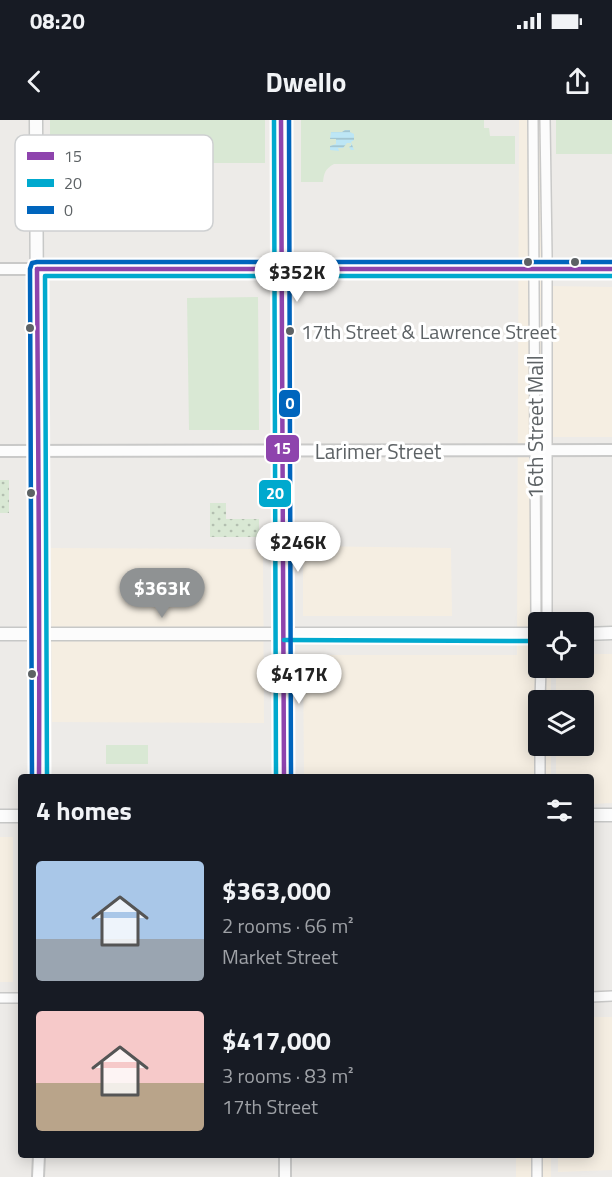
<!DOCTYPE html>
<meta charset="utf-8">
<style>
:root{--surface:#171b24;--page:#20242c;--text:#f1f3f6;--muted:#9ea1a6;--accent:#8f9293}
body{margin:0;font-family:"Titillium Web",sans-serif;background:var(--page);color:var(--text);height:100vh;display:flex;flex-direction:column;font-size:22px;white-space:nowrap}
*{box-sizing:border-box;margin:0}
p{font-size:20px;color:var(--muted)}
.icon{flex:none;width:33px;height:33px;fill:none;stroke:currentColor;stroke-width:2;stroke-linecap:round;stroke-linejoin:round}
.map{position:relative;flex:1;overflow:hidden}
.sheet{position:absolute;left:18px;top:654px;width:576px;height:384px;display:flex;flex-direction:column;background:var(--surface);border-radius:6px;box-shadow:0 3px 15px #0003}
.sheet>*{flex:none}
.controls{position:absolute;left:528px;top:492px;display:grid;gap:12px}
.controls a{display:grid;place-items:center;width:66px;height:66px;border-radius:6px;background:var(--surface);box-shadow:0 3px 15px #0003;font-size:30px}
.price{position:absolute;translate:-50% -51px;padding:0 14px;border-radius:21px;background:#fff;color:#222;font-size:20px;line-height:39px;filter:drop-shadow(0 2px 3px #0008)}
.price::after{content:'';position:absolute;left:50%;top:36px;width:18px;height:14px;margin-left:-9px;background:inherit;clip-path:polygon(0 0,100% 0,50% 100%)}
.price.on{background:var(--accent);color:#fff}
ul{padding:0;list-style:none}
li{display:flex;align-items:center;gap:18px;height:150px;padding:0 18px}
li span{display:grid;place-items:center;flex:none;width:168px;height:120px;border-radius:6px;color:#555}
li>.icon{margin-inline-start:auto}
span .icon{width:72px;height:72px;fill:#fffc;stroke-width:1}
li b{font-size:26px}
h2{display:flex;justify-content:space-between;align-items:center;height:72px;padding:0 18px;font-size:26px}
.status{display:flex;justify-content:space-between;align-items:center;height:42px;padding:0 30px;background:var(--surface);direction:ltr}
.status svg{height:16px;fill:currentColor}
header{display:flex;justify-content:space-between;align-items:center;height:78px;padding:0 18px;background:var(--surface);font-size:27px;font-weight:700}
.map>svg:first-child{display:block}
.commercial{fill:#f5eee2}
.grass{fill:url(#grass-dots)}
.park{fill:#d9e8d4}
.water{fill:url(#water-rules)}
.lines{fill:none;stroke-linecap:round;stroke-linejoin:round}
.tertiary-tunnel{stroke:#c9c9c7;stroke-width:10;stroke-dasharray:10 5;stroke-linecap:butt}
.minor-casing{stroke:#c9c9c8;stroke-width:12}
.tertiary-casing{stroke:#c9c9c8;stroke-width:14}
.secondary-casing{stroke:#c7c8c7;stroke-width:15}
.minor{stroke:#fcfcfc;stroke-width:9}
.tertiary{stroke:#fcfcfc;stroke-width:10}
.secondary{stroke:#fcfcfc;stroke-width:12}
.bus-1-casing{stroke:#fff;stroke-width:9}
.bus-2-casing{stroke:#fff;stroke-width:9}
.bus-3-casing{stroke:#fff;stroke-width:9}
.bus-1{stroke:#8e44ad;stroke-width:4.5}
.bus-2{stroke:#00a9ce;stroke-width:4.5}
.bus-3{stroke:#0065bd;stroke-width:4.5}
.bus-dot{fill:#5d6265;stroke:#fff;stroke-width:2}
.labels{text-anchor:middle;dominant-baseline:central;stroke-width:6;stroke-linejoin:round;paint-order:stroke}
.bus-label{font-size:20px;fill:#5d6265;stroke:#fff;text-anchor:start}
.street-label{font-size:21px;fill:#5d6265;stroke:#fff}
.key{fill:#fff;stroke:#ced0d1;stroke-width:1.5}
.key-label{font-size:16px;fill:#5d6265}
.line-badge{stroke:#fff;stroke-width:2}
.badge-label{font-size:16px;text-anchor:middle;font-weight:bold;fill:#fff}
</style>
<div class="status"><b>08:20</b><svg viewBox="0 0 49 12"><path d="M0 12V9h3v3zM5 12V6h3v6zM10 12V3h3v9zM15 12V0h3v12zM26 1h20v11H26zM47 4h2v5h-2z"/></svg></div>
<header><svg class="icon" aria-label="back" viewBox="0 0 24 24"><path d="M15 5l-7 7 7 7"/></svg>Dwello<svg class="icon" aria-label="share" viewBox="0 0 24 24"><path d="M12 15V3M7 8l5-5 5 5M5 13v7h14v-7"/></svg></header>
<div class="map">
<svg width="612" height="1057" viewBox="0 0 612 1057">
<defs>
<pattern id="grass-dots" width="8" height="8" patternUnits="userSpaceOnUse" patternTransform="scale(1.5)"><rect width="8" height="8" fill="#d9e8d4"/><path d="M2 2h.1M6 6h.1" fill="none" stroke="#b3bfb0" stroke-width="1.8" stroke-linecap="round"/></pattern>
<pattern id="water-rules" width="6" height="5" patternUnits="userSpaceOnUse" patternTransform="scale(1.5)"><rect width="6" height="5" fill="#bde6f5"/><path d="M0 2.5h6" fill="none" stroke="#9dbeca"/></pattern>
</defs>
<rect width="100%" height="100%" fill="#edebe8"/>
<g class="commercial">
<polygon points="519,0 550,0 550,211 551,166 612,167 612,317 550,317 551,502 538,502 538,548 551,548 551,580 538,580 538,626 551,626 551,657 304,657 303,535 517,535"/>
<polygon points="303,426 451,428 452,496 303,496"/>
<polygon points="51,428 263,429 264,603 52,602"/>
<polygon points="584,534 612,534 612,683 591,684 591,657 556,657 556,626 584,626 584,580 556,580 556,548 584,548"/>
<rect x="0" y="717" width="13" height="145"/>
<polygon points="591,897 612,897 612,1050 558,1052 558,1035 591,1035"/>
<rect x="516" y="1035" width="35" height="22"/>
</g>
<g class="grass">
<rect x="0" y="360" width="9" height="33"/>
<polygon points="210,383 226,383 226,399 259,399 259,417 210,417"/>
</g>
<g class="park">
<rect x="50" y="0" width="215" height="43"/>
<path d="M301,0H484V8H489L490,16H515V44H334C325,49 324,53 323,62H301Z"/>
<rect x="556" y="0" width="56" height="34"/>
<polygon points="258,177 259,310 189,310 187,178"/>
<rect x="106" y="625" width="42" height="19"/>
</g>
<polygon class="water" points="345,10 350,10 350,12 354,14 354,20 351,22 354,30 351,30 349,27 351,26 351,23 347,23 343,28 338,28 339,31 330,30 330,26 336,24 336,19 330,19 331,12 342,12"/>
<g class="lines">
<polyline class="tertiary-tunnel" points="478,149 507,149"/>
<defs>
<g id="minor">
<polyline points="533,0 536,498 538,506"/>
<polyline points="545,0 547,134 547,498 545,502"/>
<polyline points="540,580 541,548"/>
<polyline points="540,657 540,626"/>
<polyline points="591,877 612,876"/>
<polyline points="0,878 21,878"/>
<polyline points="537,1057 537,1035"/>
</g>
<g id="tertiary">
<polyline points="0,149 81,149"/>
<polyline points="88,149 389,149"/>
<polyline points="397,149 478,149"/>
<polyline points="507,149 612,149"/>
<polyline points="0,331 612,330"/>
<polyline points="285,1035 285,1057"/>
<polyline points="38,1057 39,1035"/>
</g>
<g id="secondary">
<polyline points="36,0 38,424 40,474 39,657"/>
<polyline points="281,0 284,657"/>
<polyline points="0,514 538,514"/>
<polyline points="584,514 612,513"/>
<polyline points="591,695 612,695"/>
<polyline points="0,696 21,696"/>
</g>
</defs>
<use href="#minor" class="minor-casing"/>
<use href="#tertiary" class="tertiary-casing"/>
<use href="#secondary" class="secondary-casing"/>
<use href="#minor" class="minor"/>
<use href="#tertiary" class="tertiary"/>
<use href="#secondary" class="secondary"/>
<defs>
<g id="bus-1">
<polyline points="281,0 284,657"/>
<polyline points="37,149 612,149"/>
<path d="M37,149C38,318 40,488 39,657"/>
</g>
<g id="bus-2">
<polyline points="274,0 276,657"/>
<polyline points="284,520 538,521"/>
<path d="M47,657C47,490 45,323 45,156H612"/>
</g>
<g id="bus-3">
<polyline points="289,0 291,657"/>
<path d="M32,657C32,488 30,318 30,149L32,143L37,142H612"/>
</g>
</defs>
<use href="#bus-1" class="bus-1-casing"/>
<use href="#bus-2" class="bus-2-casing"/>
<use href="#bus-3" class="bus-3-casing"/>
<use href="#bus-1" class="bus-1"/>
<use href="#bus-2" class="bus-2"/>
<use href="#bus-3" class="bus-3"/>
</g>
<g class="bus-dot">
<circle cx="528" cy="142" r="5"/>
<circle cx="575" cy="142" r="5"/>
<circle cx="30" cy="208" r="5"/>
<circle cx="290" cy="211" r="5"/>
<circle cx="31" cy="373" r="5"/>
<circle cx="32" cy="554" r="5"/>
</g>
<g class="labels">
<g class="bus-label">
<text x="301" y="211">17th Street &amp; Lawrence Street</text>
</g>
<g class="street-label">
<text transform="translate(535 307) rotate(-90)">16th Street Mall</text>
<text x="378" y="331">Larimer Street</text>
</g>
</g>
<rect x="15" y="15" width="198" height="96" rx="9" class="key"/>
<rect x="27" y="32" width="27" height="8" fill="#8e44ad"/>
<rect x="27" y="59" width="27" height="8" fill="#00a9ce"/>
<rect x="27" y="86" width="27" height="8" fill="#0065bd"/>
<g class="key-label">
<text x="64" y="42">15</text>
<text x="64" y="69">20</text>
<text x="64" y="96">0</text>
</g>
<g class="line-badge">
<rect x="278" y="269" width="23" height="29" rx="6" fill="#0065bd"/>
<rect x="265" y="314" width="35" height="29" rx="6" fill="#8e44ad"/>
<rect x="258" y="359" width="34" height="29" rx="6" fill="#00a9ce"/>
</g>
<g class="badge-label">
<text x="290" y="289">0</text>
<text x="282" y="334">15</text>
<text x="275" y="379">20</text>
</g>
</svg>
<div class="controls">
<a><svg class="icon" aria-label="locate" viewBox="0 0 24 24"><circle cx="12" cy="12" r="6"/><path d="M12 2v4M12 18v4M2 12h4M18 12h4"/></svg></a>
<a><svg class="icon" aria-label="layers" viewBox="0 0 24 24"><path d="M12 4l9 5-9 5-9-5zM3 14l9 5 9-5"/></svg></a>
</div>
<b class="price" style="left:297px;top:183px">$352K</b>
<b class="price" style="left:298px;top:453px">$246K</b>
<b class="price on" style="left:162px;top:499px">$363K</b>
<b class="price" style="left:299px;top:585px">$417K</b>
<section class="sheet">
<h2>4 homes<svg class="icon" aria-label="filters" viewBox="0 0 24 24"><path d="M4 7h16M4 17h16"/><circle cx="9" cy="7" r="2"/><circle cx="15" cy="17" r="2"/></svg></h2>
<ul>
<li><span style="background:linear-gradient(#a9c7e8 65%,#9aa5b1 0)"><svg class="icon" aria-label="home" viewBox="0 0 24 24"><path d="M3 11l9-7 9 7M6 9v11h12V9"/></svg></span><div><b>$363,000</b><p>2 rooms · 66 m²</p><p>Market Street</p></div></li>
<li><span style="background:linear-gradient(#f6c9c9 60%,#b9a48a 0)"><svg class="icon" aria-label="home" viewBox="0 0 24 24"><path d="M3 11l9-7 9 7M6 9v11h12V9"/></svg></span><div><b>$417,000</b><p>3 rooms · 83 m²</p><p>17th Street</p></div></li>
</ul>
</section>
</div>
